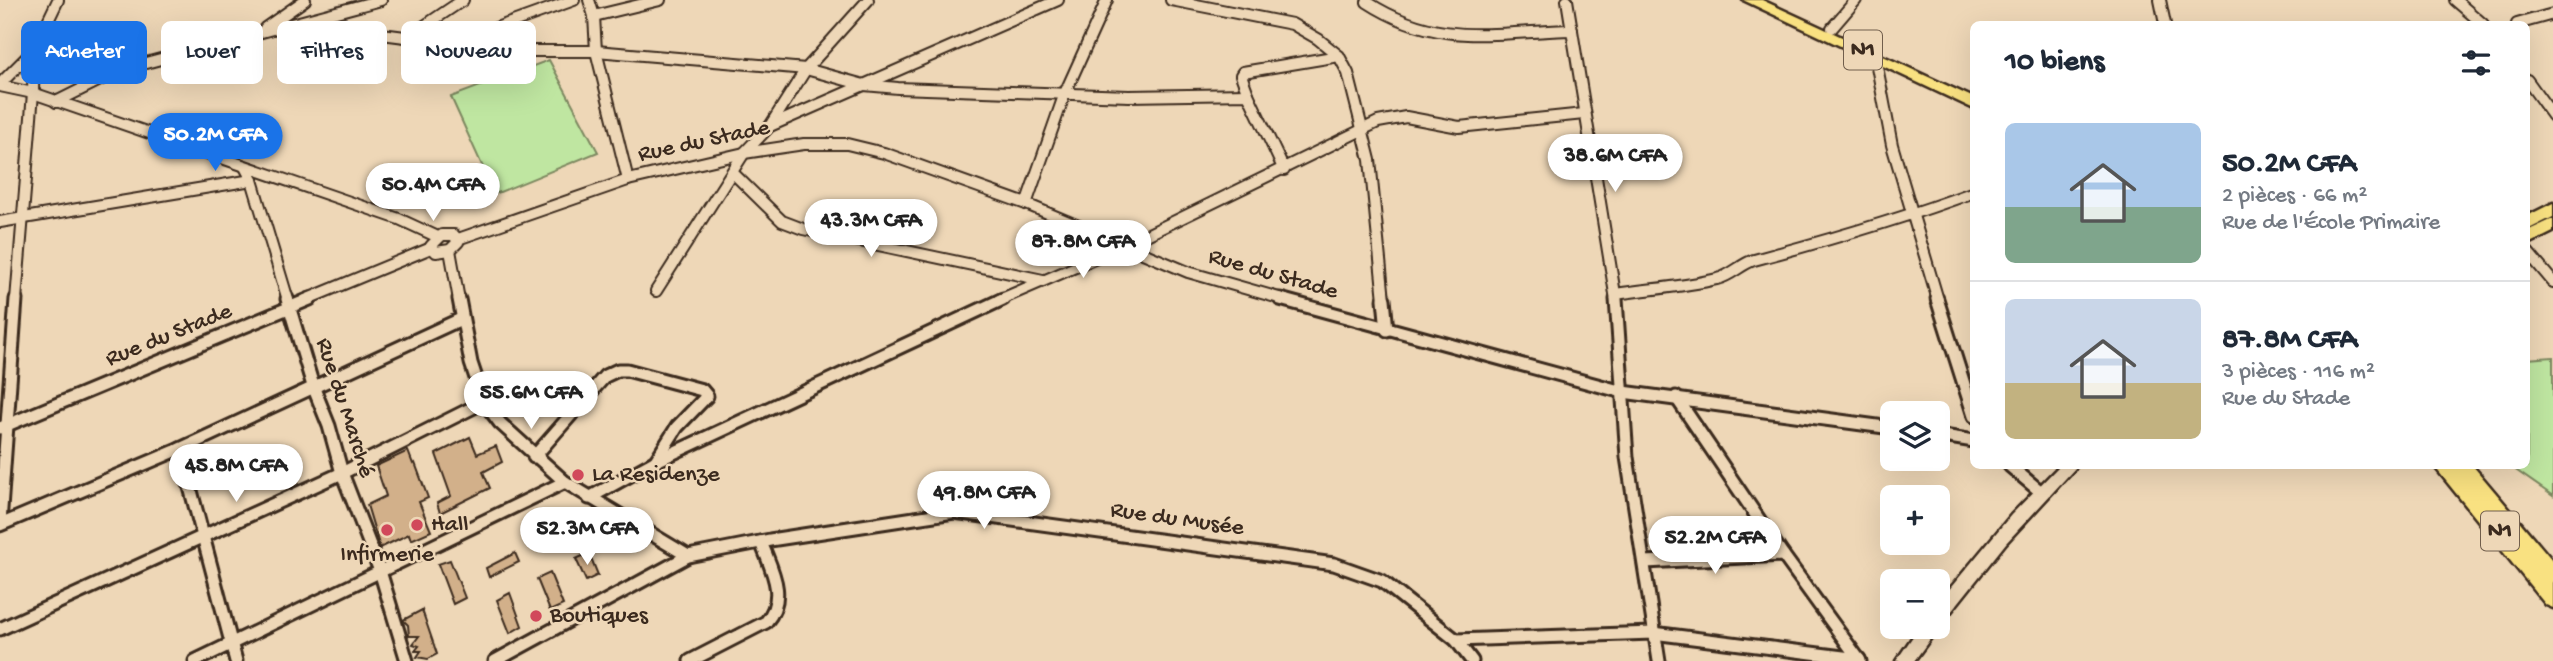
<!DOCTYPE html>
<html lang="fr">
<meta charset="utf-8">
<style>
:root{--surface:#fff;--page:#f6f6f7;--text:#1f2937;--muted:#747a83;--line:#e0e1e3;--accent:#1a73e8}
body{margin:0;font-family:"Gochi Hand",sans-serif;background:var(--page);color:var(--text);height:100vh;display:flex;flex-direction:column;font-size:26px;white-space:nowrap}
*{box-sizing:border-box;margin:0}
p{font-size:23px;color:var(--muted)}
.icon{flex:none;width:38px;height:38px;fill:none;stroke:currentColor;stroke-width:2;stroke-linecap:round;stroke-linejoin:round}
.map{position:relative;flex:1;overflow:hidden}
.sheet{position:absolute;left:1970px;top:21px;width:560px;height:448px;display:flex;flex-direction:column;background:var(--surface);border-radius:10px;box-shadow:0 7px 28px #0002}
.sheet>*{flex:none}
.top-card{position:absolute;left:21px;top:21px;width:665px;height:63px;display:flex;gap:14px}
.buttons{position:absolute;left:1880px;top:401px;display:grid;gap:14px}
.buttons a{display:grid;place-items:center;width:70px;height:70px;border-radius:10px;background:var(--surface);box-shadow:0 7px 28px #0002;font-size:35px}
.price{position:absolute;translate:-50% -60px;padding:0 16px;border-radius:24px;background:#fff;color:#222;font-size:23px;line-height:46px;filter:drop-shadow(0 2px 4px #0008)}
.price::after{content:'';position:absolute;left:50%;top:42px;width:21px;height:16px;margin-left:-10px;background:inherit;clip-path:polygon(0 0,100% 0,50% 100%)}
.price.selected{background:var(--accent);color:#fff}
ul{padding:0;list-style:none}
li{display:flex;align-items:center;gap:21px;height:175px;padding:0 35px}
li+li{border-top:2px solid var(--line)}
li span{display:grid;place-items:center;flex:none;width:196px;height:140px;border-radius:10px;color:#555}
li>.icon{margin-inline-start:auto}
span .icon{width:84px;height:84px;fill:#fffc;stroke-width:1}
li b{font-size:30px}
h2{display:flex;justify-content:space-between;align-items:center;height:84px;padding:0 35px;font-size:30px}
.tag{padding:0 24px;border-radius:10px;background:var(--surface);box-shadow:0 7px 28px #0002;font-size:24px;line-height:63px}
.tag.selected{background:var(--accent);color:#fff}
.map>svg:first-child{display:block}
.green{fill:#bfe6a1;stroke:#7d8860;stroke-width:2}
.building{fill:#d2b08a;stroke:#3b2a1e;stroke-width:2}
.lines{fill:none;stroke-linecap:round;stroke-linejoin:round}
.minor-far1-casing{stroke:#3b2a1e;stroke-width:14}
.minor-casing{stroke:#3b2a1e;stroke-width:17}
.tertiary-casing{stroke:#3b2a1e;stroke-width:5}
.primary-casing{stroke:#3b2a1e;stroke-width:5}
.trunk-casing{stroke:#3b2a1e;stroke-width:5}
.minor-far1{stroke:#eed7b7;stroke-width:10}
.minor{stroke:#eed7b7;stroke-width:11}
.tertiary{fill:#eed7b7;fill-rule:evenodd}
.primary{fill:#f9e181;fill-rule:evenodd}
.trunk{fill:#f9e181;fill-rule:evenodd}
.poi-dot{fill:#d1495b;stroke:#eed7b7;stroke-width:2.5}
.labels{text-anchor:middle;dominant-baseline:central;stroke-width:5;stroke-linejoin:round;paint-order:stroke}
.shield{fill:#eed7b7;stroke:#715e4c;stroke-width:2}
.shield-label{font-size:23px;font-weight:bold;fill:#3b2a1e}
.street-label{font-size:24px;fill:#3b2a1e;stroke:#eed7b7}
.poi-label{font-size:24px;fill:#3b2a1e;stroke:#eed7b7;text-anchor:start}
</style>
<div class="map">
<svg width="2553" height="661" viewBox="0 0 2553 661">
<rect width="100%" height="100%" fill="#eed7b7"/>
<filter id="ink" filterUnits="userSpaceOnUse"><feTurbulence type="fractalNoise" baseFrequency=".0143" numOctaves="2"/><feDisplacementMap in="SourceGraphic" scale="14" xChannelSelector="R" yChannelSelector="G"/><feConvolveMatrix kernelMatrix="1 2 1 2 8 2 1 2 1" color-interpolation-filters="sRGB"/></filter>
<g filter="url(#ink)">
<g class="green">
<polygon points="549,60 598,152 495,194 451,97"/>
<polygon points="2553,357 2553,496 2510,466 2527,466 2527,359"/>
</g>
<g class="building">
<polygon points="470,437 477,454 496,446 502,462 483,472 490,488 440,513 437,503 451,496 436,454"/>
<polygon points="408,451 413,464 415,463 428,498 419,502 431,531 411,540 409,534 380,548 367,505 386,496 376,466"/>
<polygon points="594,516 602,535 590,541 582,522"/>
<polygon points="515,553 519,562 489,577 486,568"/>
<polygon points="589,553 598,575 586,581 576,559"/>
<polygon points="450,560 465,598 453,604 438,564"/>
<polygon points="550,573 563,605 550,611 537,579"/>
<polygon points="510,593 522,626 510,633 497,600"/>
<polygon points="422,610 437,654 428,659 417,657 421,651 415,651 419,646 413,644 419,636 409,636 408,625 403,620"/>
</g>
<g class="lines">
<defs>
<g id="minor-far1">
<polyline points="589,0 594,16 596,51 628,180"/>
<polyline points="1171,0 1292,24 1318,39 1339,56 1348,73 1370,160 1384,300"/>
<polyline points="1567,0 1616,300"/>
<polyline points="2160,0 2165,24"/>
<polyline points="2455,0 2483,24"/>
<path d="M1367,2C1438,48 1493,32 1572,30"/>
<polyline points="594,16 660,0"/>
<polyline points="297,23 513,51 596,51 806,69 864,85 898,88 1129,96 1248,94 1284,170"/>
<polyline points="2517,24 2553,14"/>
<polyline points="265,28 305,0"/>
<polyline points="1832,28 1856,0"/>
<polyline points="408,37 463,0"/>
<polyline points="457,42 574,0"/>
<polyline points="1875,56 1892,145 1938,300"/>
<polyline points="2527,80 2553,116"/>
<polyline points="0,84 34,50 58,0"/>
<polyline points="0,86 33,93 399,219 438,237"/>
<polyline points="1248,94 1241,75 1243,72 1339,56"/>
<polyline points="56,102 104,78 142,64 381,0"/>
<polyline points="770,126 806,69 868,0"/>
<polyline points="245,167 252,180 288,300"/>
<polyline points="733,173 782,221 803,229 1043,280"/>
<polyline points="1026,204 1065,93 1107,0"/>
<polyline points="0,222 252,180"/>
<polygon points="442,235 454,235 458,242 450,250 436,252 431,246"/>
<polyline points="458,239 628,180 744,153 804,144 847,144 884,153 1026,204 1188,272 1286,300"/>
<polyline points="450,250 459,300"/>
<polyline points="2527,251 2553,282"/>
<polyline points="656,291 744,153 770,126 1058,0"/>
<path d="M1616,294C1649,289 1684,287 1717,279C1731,276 1741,264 1754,260C1829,240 1902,219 1974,192"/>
<polyline points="16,300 33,93 34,50"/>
<polyline points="305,300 431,248"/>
<polyline points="999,300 1124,246 1378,122 1406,117 1459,127 1584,114"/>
</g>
<g id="minor">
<polyline points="287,299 313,386 329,426 342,473 380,571 407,661"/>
<polyline points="459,299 471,363 484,402 500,423 565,482 688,556"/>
<polyline points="1280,299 1623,392 1892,428"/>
<polyline points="1384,299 1387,330"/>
<polyline points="1616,299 1627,457 1659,661"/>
<polyline points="1937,299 1974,416"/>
<polyline points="1676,397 1783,555 1860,661"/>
<polyline points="0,428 310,299"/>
<polyline points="1937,435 1974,441"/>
<polyline points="180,449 236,661"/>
<polyline points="534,457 605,376 618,370 627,370 702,390 707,396 677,427 655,462"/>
<polyline points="2010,466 2041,492"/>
<polyline points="589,498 654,462 1003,299"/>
<polyline points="0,523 16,299"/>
<polyline points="0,525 180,449 461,319"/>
<polyline points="1645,562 1783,555"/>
<polyline points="0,629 342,473 484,402"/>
<polyline points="1456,640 1653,633 1859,659"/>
<polyline points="195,661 565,482"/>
<polyline points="495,661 688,556 770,540 954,512 1334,564 1382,581 1456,640 1472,661"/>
<path d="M690,661L766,622C788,596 771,569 761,542"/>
</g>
<polygon id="tertiary" points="2059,466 2077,466 2006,543 1943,622 1937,624 1938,626 1936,631 1914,661 1896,661 1920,626 1937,626 1937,604 2011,515"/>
<g id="primary">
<polygon points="2553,203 2553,217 2527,230 2527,216"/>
<polygon points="2553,219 2553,232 2527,245 2527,231"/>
</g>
<g id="trunk">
<polygon points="1743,0 1762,0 1974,98 1974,109"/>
<polygon points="2434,466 2473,466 2553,561 2553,608 2546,605"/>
</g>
</defs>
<use href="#minor-far1" class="minor-far1-casing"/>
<use href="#minor" class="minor-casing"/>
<use href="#tertiary" class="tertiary-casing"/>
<use href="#primary" class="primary-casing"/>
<use href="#trunk" class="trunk-casing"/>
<use href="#minor-far1" class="minor-far1"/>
<use href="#minor" class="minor"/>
<use href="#tertiary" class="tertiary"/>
<use href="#primary" class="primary"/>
<use href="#trunk" class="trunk"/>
</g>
</g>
<g class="poi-dot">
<circle cx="578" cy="475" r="7"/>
<circle cx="417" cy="525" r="7"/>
<circle cx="387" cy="530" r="7"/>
<circle cx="536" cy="616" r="7"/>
</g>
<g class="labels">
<g class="shield">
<rect x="1844" y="30.5" width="38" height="39" rx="5"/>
<rect x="2481" y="511.5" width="38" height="39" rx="5"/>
</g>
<g class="shield-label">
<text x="1863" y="50">N1</text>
<text x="2500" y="531">N1</text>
</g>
<g class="street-label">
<text transform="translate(704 142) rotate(-12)">Rue du Stade</text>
<text transform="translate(1273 275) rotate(16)">Rue du Stade</text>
<text transform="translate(169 336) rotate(-22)">Rue du Stade</text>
<text transform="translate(344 408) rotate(72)">Rue du Marché</text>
<text transform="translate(1177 520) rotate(8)">Rue du Musée</text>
</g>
<g class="poi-label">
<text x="592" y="475">La Residenze</text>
<text x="431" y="525">Hall</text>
<text x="387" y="555" text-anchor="middle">Infirmerie</text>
<text x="550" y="616">Boutiques</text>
</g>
</g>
</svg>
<div class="buttons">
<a><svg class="icon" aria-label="layers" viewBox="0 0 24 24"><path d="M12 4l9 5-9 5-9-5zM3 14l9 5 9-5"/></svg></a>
<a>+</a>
<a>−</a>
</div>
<b class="price selected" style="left:215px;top:173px">50.2M CFA</b>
<b class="price" style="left:1615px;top:194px">38.6M CFA</b>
<b class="price" style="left:433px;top:223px">50.4M CFA</b>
<b class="price" style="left:871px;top:259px">43.3M CFA</b>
<b class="price" style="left:1083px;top:280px">87.8M CFA</b>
<b class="price" style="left:531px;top:431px">55.6M CFA</b>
<b class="price" style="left:236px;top:504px">45.8M CFA</b>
<b class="price" style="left:984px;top:531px">49.8M CFA</b>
<b class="price" style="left:587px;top:567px">52.3M CFA</b>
<b class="price" style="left:1715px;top:576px">52.2M CFA</b>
<div class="top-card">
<a class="tag selected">Acheter</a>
<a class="tag">Louer</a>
<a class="tag">Filtres</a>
<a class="tag">Nouveau</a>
</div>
<section class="sheet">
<h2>10 biens<svg class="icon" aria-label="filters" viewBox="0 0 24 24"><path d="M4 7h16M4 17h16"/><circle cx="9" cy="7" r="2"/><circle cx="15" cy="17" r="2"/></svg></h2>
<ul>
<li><span style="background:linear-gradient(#a9c7e8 60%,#7fa58c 0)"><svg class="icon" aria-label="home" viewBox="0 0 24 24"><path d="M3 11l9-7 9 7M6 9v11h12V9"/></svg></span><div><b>50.2M CFA</b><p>2 pièces · 66 m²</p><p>Rue de l'École Primaire</p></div></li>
<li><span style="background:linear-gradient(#c9d6e8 60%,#c2b280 0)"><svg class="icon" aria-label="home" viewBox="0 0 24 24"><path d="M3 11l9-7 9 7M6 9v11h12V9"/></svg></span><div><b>87.8M CFA</b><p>3 pièces · 116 m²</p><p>Rue du Stade</p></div></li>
</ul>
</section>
</div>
